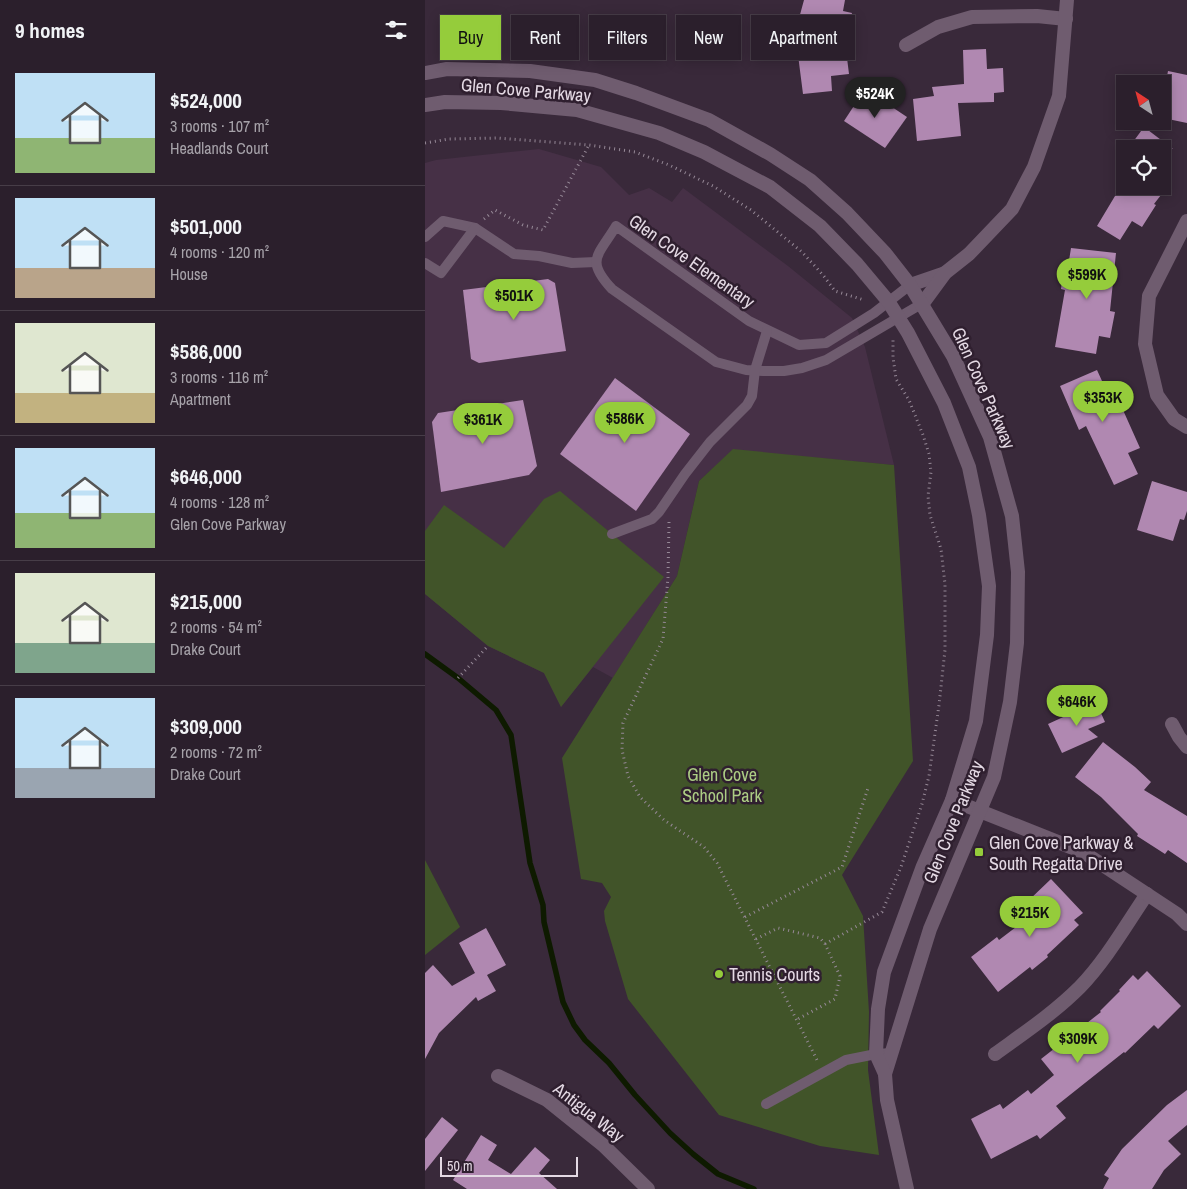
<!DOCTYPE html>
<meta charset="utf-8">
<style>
:root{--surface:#2b1f2c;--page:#332734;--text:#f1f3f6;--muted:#a6a2a9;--line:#473d48;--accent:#95cc3b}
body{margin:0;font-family:"Archivo Narrow",sans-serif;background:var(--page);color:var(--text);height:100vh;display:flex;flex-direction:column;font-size:19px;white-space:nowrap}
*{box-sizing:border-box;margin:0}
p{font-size:16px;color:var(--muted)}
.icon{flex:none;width:28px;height:28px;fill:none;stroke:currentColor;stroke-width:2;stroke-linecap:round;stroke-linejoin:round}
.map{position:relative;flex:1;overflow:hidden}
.sheet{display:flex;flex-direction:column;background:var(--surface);width:425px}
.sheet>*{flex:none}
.hud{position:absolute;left:15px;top:15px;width:475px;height:45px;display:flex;gap:10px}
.needle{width:32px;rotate:324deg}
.tools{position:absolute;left:691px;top:75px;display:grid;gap:10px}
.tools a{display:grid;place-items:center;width:55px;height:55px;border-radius:0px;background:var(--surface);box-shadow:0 2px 12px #0003,0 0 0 1px var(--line);font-size:25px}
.scale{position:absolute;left:15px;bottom:12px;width:138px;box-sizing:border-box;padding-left:5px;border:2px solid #e4d9e4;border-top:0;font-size:14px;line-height:18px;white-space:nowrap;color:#e4d9e4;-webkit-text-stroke:4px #2f1f2f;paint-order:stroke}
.price{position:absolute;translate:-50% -42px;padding:0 11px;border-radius:18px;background:var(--accent);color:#111;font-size:16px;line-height:32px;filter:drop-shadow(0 1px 2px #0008)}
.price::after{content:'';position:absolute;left:50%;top:30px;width:15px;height:11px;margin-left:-8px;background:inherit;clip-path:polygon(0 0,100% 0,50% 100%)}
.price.selected{background:#222;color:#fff}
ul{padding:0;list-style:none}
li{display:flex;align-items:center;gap:15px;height:125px;padding:0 15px}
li+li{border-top:1px solid var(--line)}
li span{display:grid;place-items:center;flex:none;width:140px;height:100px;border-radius:0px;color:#555}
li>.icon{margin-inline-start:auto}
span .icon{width:60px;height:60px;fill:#fffc;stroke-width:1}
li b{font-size:21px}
h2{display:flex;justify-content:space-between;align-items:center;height:60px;padding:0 15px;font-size:21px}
.tag{padding:0 18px;border-radius:0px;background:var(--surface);box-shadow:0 2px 12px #0003,0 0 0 1px var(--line);font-size:18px;line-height:45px}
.tag.selected{background:var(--accent);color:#111}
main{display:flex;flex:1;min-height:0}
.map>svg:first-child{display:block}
.built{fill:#463046}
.green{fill:#415429}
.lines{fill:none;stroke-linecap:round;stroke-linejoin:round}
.stream{stroke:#0e1a00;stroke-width:5.5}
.building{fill:#b088b1}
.path{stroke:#968997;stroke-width:3;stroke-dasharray:1 4;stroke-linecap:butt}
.service{stroke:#6f5c6f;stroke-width:10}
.minor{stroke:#6f5c6f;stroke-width:14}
.tertiary{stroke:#6f5c6f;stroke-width:14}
.secondary{stroke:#6f5c6f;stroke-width:14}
.poi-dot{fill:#95cc3b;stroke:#2f1f2f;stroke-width:2}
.labels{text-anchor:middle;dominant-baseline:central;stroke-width:5;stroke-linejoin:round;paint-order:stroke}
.street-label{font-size:18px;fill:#e4d9e4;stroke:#2f1f2f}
.park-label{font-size:18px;fill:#accd84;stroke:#2f1f2f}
.poi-label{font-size:18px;fill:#e4d9e4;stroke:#2f1f2f;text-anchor:start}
</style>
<main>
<section class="sheet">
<h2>9 homes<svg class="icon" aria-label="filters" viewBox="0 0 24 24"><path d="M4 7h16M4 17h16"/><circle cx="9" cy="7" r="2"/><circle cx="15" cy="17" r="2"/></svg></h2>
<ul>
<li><span style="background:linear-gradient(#bfe0f5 65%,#8fb573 0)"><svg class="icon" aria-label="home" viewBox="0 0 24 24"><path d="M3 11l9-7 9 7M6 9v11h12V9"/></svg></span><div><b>$524,000</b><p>3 rooms · 107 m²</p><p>Headlands Court</p></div></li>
<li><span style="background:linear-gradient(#bfe0f5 70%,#b9a48a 0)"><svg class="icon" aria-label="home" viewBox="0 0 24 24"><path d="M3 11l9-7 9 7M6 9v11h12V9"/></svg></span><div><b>$501,000</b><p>4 rooms · 120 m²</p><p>House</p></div></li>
<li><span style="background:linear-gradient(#dfe7d0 70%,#c2b280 0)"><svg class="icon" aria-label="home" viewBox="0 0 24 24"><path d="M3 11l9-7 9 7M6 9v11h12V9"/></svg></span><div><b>$586,000</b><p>3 rooms · 116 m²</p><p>Apartment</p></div></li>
<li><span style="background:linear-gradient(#bfe0f5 65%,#8fb573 0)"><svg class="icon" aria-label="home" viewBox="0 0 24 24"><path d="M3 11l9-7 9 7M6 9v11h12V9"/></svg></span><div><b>$646,000</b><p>4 rooms · 128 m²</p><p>Glen Cove Parkway</p></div></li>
<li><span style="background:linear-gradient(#dfe7d0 70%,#7fa58c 0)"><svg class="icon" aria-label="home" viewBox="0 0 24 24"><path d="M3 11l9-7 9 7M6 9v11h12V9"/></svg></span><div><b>$215,000</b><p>2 rooms · 54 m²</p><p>Drake Court</p></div></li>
<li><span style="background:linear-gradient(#bfe0f5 70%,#9aa5b1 0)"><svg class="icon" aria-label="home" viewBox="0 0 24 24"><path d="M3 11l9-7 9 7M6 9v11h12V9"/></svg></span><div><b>$309,000</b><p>2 rooms · 72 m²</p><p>Drake Court</p></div></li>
</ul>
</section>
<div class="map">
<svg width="762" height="1189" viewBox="0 0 762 1189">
<rect width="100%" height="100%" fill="#39293a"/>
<polygon class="built" points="114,149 176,167 204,195 224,188 247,202 258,188 363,266 427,318 440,347 469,465 308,450 274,481 252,576 191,673 188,678 168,667 136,707 119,673 63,646 0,594 0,163 11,160"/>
<g class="green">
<polygon points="308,449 469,465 488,761 417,875 438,916 444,1012 443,1070 454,1155 395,1146 294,1115 203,999 180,921 179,911 186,897 177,883 156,879 137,758 252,576 274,481"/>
<polygon points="135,491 239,577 136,707 119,673 63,646 0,594 0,531 19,505 79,548 119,499"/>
<polygon points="0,860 35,927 0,955"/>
</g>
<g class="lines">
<polyline class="stream" points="0,654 33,678 71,710 86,735 105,863 118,905 119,922 138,1002 149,1025 160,1040 184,1063 210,1095 245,1133 268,1154 293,1174 329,1189"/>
</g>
<g class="building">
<polygon points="379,0 420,0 418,11 427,13 422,35 373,22"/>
<polygon points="561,49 562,69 578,68 579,92 569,93 569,102 533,103 536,136 492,141 488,99 509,96 507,87 539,84 538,50"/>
<polygon points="421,50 424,74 406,76 407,91 378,94 373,55"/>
<polygon points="743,71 762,75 762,123 738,118 738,97"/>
<polygon points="440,89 482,117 460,148 419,121"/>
<polygon points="719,127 748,149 706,149 710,143 708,142"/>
<polygon points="696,186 743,186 729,204 731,205 717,227 707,221 695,240 672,226"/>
<polygon points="646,248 691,253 685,311 690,312 685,338 674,336 671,354 630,347 640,290 636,289 639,267 643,267"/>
<polygon points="123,279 130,283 141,351 54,363 46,359 38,290"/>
<polygon points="672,370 682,392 691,388 700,409 698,410 715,448 703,453 713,474 689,485 661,426 654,430 635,386"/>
<polygon points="190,378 265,434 211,511 135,454"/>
<polygon points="98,400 112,466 104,475 16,492 7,422 13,413"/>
<polygon points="727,481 762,492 762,511 759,520 755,519 748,541 712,530"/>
<polygon points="671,702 680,722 663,729 673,737 637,753 623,724"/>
<polygon points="678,742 710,767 726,782 719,790 762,816 762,863 743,850 740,854 712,836 713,834 676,797 650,777"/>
<polygon points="626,879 658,913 649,920 654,925 622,955 623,957 607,970 605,967 573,992 546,957 572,937 574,940 611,912 602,902"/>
<polygon points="61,928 81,965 62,975 71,991 53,1001 51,997 14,1033 0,1059 0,973 8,965 27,986 50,973 34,943"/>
<polygon points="722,971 756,1006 733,1029 729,1025 700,1053 699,1052 631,1106 641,1118 615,1139 612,1135 566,1159 546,1119 575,1104 578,1109 603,1090 606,1094 629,1075 616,1059 676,1012 675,1011 695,991 694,990 708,975 713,980"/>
<polygon points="762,1090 762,1125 743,1141 756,1154 739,1170 727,1189 678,1189 684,1178 679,1175 697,1149 742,1105"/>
<polygon points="17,1117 33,1130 0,1171 0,1139"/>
<polygon points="56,1135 72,1145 63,1160 86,1174 110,1147 125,1160 114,1173 132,1189 42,1189 28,1180"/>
</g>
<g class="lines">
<g class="path">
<polyline points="0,143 24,139 72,138 164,145 210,152 244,165 288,186 326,210 377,252 398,275 410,291 439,300"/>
<polyline points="59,219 70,210 98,225 118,230 164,145"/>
<polyline points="244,522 243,577 238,639 198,723 197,750 203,776 215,797 239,820 279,847 292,863 393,1062"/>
<polyline points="33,678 63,646"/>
<polyline points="320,917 417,867 443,788"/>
<polyline points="331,939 353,928 395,938 400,944 415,976 410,999 371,1020"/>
<polyline points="400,944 457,912 476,867 497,804 504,776 514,705 520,650 520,584 516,549 505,515 503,496 506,472 504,454 498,435 484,400 471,379 468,357 468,339"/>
</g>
<g class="service">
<polyline points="0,237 18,221 50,228 89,254 114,256 147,263 171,262"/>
<polyline points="0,263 16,273 50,228"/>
<path d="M485,285L449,313L401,343L374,345L324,321L191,226C173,256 160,260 187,289L291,362L321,370L338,371H359L377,368L401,360L498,303"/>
<polyline points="187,534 227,519 234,512 260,474 285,442 322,405 327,396 330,370 342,331"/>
<polyline points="341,1104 421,1060 451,1054 467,1053"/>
</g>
<g class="minor">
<polyline points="481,45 513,27 547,17 612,16 641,19"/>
<polyline points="762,221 724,296 720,344 732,395 749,419 762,427"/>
<polyline points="747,724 754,737 762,747"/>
<path d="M570,1054C599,1033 629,1013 655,987C681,960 701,925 722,894"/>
<polyline points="73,1076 122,1100 178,1145 223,1189"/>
</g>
<g class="tertiary">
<polyline points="485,285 520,273"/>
<polyline points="498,303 520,273 544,254 587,209 609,167 634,96 642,0"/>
<polyline points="527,800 658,852 752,914 762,924"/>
</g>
<g class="secondary">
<polyline points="0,73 22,69 105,71 170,80 211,93 284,120 345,154 385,180 422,213 460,253 485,285 528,356 565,437 587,516 593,572 592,643 585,702 569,777 505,929 460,1074"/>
<polyline points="0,105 20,102 76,103 152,110 234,133 279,152 345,187 395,226 432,264 463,301 483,333 519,403 544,467 554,515 564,586 562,635 551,721 527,800 498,866 459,972 453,1009 451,1054 460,1074 462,1100 482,1189"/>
</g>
</g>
<g class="poi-dot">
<rect x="549" y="847" width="10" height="10" rx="2.5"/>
<circle cx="294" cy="974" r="5"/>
</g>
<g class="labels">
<g class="street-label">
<text transform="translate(101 90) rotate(5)">Glen Cove Parkway</text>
<text transform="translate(267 261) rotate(35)">Glen Cove Elementary</text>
<text transform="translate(559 388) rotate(66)">Glen Cove Parkway</text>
<text transform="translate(528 822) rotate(-68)">Glen Cove Parkway</text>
<text transform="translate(164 1112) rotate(38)">Antigua Way</text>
</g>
<g class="park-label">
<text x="297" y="774">Glen Cove<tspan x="297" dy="21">School Park</tspan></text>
</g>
<g class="poi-label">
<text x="564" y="842">Glen Cove Parkway &amp;<tspan x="564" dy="21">South Regatta Drive</tspan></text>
<text x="304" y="974">Tennis Courts</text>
</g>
</g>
</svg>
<div class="tools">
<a><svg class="needle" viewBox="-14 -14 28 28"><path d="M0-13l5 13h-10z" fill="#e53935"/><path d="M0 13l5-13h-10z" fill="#a6a2a9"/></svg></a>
<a><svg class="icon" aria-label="locate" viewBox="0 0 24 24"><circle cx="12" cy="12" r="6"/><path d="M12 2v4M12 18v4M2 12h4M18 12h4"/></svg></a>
</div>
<div class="scale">50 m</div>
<b class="price selected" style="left:450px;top:119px">$524K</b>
<b class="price" style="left:662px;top:300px">$599K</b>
<b class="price" style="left:89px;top:321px">$501K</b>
<b class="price" style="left:678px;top:423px">$353K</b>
<b class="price" style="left:200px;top:444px">$586K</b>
<b class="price" style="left:58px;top:445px">$361K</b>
<b class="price" style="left:652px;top:727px">$646K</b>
<b class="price" style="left:605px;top:938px">$215K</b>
<b class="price" style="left:653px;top:1064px">$309K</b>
<div class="hud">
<a class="tag selected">Buy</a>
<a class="tag">Rent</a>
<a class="tag">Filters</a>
<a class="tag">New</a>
<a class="tag">Apartment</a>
</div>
</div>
</main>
